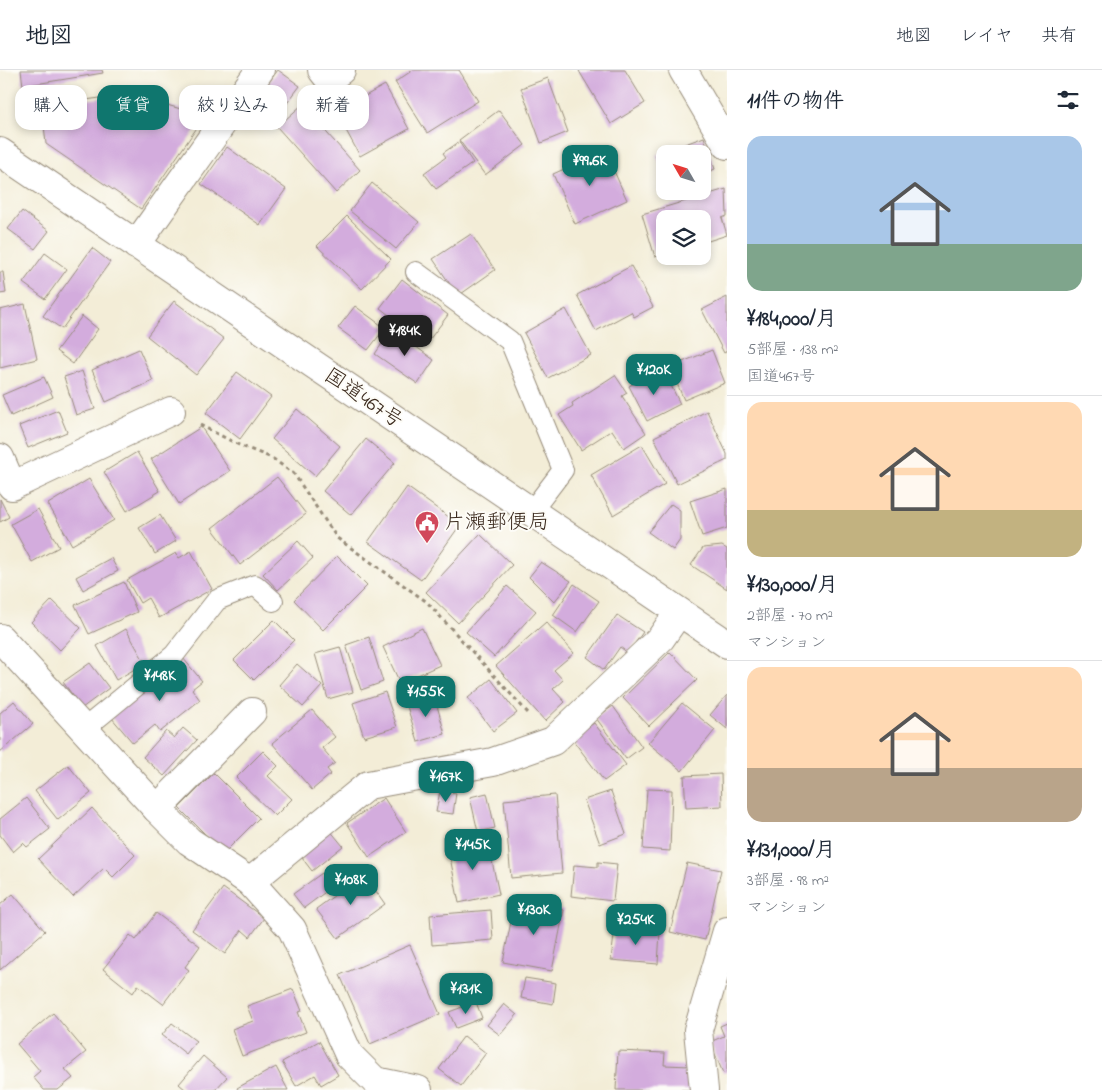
<!DOCTYPE html>
<html lang="ja">
<meta charset="utf-8">
<style>
:root{--surface:#fff;--page:#f6f6f7;--text:#1f2937;--muted:#747a83;--line:#e0e1e3;--accent:#0f766e}
body{margin:0;font-family:"Indie Flower","Klee One",sans-serif;background:var(--page);color:var(--text);height:100vh;display:flex;flex-direction:column;font-size:19px;white-space:nowrap}
*{box-sizing:border-box;margin:0}
p{font-size:16px;color:var(--muted)}
.icon{flex:none;width:28px;height:28px;fill:none;stroke:currentColor;stroke-width:2;stroke-linecap:round;stroke-linejoin:round}
.map{position:relative;flex:1;overflow:hidden}
.sheet{display:flex;flex-direction:column;background:var(--surface);width:375px}
.sheet>*{flex:none}
.top-card{position:absolute;left:15px;top:15px;width:475px;height:45px;display:flex;gap:10px}
.needle{width:32px;rotate:309deg}
.buttons{position:absolute;left:656px;top:75px;display:grid;gap:10px}
.buttons a{display:grid;place-items:center;width:55px;height:55px;border-radius:10px;background:var(--surface);box-shadow:0 2px 8px #0003;font-size:25px}
.price{position:absolute;translate:-50% -42px;padding:0 11px;border-radius:10px;background:var(--accent);color:#fff;font-size:16px;line-height:32px;filter:drop-shadow(0 1px 2px #0008)}
.price::after{content:'';position:absolute;left:50%;top:30px;width:15px;height:11px;margin-left:-8px;background:inherit;clip-path:polygon(0 0,100% 0,50% 100%)}
.price.active{background:#222;color:#fff}
ul{padding:0;list-style:none}
li{display:grid;align-content:center;gap:10px;height:265px;padding:0 20px}
li+li{border-top:1px solid var(--line)}
li span{display:grid;place-items:center;height:155px;border-radius:15px;color:#555}
li>.icon{margin-inline-start:auto}
span .icon{width:90px;height:90px;fill:#fffc;stroke-width:1}
li b{font-size:21px}
h2{display:flex;justify-content:space-between;align-items:center;height:60px;padding:0 20px;font-size:21px}
.chip{padding:0 18px;border-radius:15px;background:var(--surface);box-shadow:0 2px 8px #0003;font-size:18px;line-height:45px}
.chip.active{background:var(--accent);color:#fff}
header{display:flex;align-items:center;gap:30px;box-sizing:border-box;height:70px;padding:0 25px;background:var(--surface);border-bottom:1px solid var(--line)}
header strong{font-size:24px}
nav{display:flex;gap:28px;margin-inline-start:auto;font-size:18px}
main{display:flex;flex:1;min-height:0}
.map>svg:first-child{display:block}
.building{fill:#d3acdd}
.lines{fill:none;stroke-linecap:round;stroke-linejoin:round}
.service-casing{stroke:#978c7a;stroke-width:22}
.minor-casing{stroke:#978c7a;stroke-width:30}
.trunk-casing{stroke:#978c7a;stroke-width:30}
.path{stroke:#978c7a;stroke-width:3;stroke-dasharray:4 4;stroke-linecap:butt}
.service{stroke:#fff;stroke-width:20}
.minor{stroke:#fff;stroke-width:28}
.trunk{stroke:#fff;stroke-width:28}
.labels{text-anchor:middle;dominant-baseline:central;stroke-width:4;stroke-linejoin:round;paint-order:stroke}
.street-label{font-size:21px;fill:#3b2a1e;stroke:#fdfcf7}
.poi-label{font-size:21px;fill:#3b2a1e;stroke:#fdfcf7;text-anchor:start}
</style>
<header>
<strong>地図</strong>
<nav><a>地図</a><a>レイヤ</a><a>共有</a></nav>
</header>
<main>
<div class="map">
<svg width="727" height="1020" viewBox="0 0 727 1020">
<rect width="100%" height="100%" fill="#fdfcf7"/>
<filter id="ink" filterUnits="userSpaceOnUse"><feTurbulence type="fractalNoise" baseFrequency=".02" numOctaves="2"/><feDisplacementMap in="SourceGraphic" scale="10" xChannelSelector="R" yChannelSelector="G"/><feConvolveMatrix kernelMatrix="1 2 1 2 8 2 1 2 1" color-interpolation-filters="sRGB"/></filter>
<filter id="wash" filterUnits="userSpaceOnUse"><feTurbulence type="fractalNoise" baseFrequency=".0096" numOctaves="4" result="noise"/><feDisplacementMap in="SourceGraphic" scale="20" xChannelSelector="R" yChannelSelector="G"/><feGaussianBlur stdDeviation="1.12" result="paint"/><feColorMatrix in="noise" values="0 0 0 0 0 0 0 0 0 0 0 0 0 0 0 0 0 1.4 0 .05"/><feComposite in="paint" operator="in"/></filter>
<g filter="url(#wash)">
<rect width="100%" height="100%" fill="#f3edd7"/>
<g id="blocks">
<g class="building">
<polygon points="21,0 102,0 103,3 23,16"/>
<polygon points="278,0 300,16 272,53 250,37"/>
<polygon points="413,0 459,0 478,31 427,63 395,12"/>
<polygon points="580,0 625,0 645,33 611,54 579,1"/>
<polygon points="548,8 568,62 541,73 521,18"/>
<polygon points="385,15 409,59 360,86 336,42"/>
<polygon points="129,24 205,46 141,139 46,74 42,36"/>
<polygon points="302,35 360,100 336,123 277,57"/>
<polygon points="499,40 525,75 485,105 459,70"/>
<polygon points="704,67 715,99 706,103 708,108 702,110 702,84 665,84 665,108 656,85"/>
<polygon points="459,72 473,93 436,119 424,103 446,87 443,83"/>
<polygon points="227,77 286,119 260,155 201,114"/>
<polygon points="605,81 627,130 575,154 553,104"/>
<polygon points="372,113 419,152 396,179 350,141"/>
<polygon points="726,119 727,146 722,148 727,165 702,173 702,149 665,149 665,184 655,187 642,144"/>
<polygon points="22,141 49,161 35,179 8,159"/>
<polygon points="347,146 391,189 362,219 317,176"/>
<polygon points="471,164 495,200 458,226 433,189"/>
<polygon points="92,178 110,192 62,259 43,246"/>
<polygon points="45,183 67,199 45,229 23,213"/>
<polygon points="631,196 653,237 634,247 631,242 596,261 577,225"/>
<polygon points="0,202 3,202 6,223 0,224"/>
<polygon points="402,209 448,245 426,274 380,238"/>
<polygon points="727,227 727,281 724,283 702,240"/>
<polygon points="174,231 224,269 196,305 147,266"/>
<polygon points="25,234 37,289 0,298 0,240"/>
<polygon points="355,236 385,258 368,280 338,258"/>
<polygon points="566,239 591,285 548,308 524,263"/>
<polygon points="82,246 98,259 73,294 56,281"/>
<polygon points="392,259 434,290 418,314 375,284"/>
<polygon points="139,279 153,311 106,332 92,300"/>
<polygon points="712,280 725,313 684,330 670,297"/>
<polygon points="82,301 95,339 76,345 64,307"/>
<polygon points="237,302 271,327 240,369 206,343"/>
<polygon points="615,305 627,323 622,326 646,363 624,378 612,360 581,380 559,345 573,336 572,333"/>
<polygon points="666,305 680,334 647,351 629,316 647,306 651,313"/>
<polygon points="44,307 53,327 11,346 2,325"/>
<polygon points="297,339 340,376 315,406 272,369"/>
<polygon points="58,340 67,362 28,378 19,356"/>
<polygon points="707,341 727,384 727,390 677,414 654,367"/>
<polygon points="201,357 230,401 179,434 151,389"/>
<polygon points="366,369 395,393 351,445 323,421"/>
<polygon points="642,375 665,414 613,445 591,405"/>
<polygon points="137,382 160,421 127,441 104,402"/>
<polygon points="277,407 306,444 240,495 212,458"/>
<polygon points="89,409 114,450 72,475 48,434"/>
<polygon points="407,417 460,455 421,510 368,472"/>
<polygon points="727,419 727,458 702,466 690,431"/>
<polygon points="0,429 9,447 0,452"/>
<polygon points="671,434 680,440 680,470 673,480 648,462"/>
<polygon points="38,439 59,477 32,492 11,454"/>
<polygon points="160,445 176,471 155,484 139,458"/>
<polygon points="480,464 512,495 458,553 426,522"/>
<polygon points="298,471 313,488 278,520 263,504"/>
<polygon points="722,476 727,479 727,519 691,495 703,478"/>
<polygon points="191,481 212,519 159,548 148,528 140,533 127,510 176,483 179,488"/>
<polygon points="337,486 367,516 323,560 294,530"/>
<polygon points="111,488 118,501 83,520 76,507"/>
<polygon points="541,492 571,511 554,532 529,507"/>
<polygon points="124,512 137,542 89,564 75,535"/>
<polygon points="574,514 599,531 577,562 553,545"/>
<polygon points="507,516 536,541 494,587 466,562"/>
<polygon points="52,530 81,558 60,580 31,552"/>
<polygon points="617,545 643,562 628,583 620,577 604,600 587,587"/>
<polygon points="274,550 294,570 254,610 234,590"/>
<polygon points="546,552 574,583 554,600 563,610 553,619 565,632 545,651 496,596"/>
<polygon points="422,558 440,595 400,613 383,577"/>
<polygon points="126,559 145,593 116,610 97,576"/>
<polygon points="369,567 383,612 361,620 346,575"/>
<polygon points="340,577 353,622 328,629 315,584"/>
<polygon points="670,582 697,610 649,656 623,628"/>
<polygon points="183,588 202,611 192,619 200,630 160,662 155,655 133,673 111,647"/>
<polygon points="90,593 109,618 82,638 63,612"/>
<polygon points="297,594 322,616 303,637 279,615"/>
<polygon points="491,609 517,643 493,661 468,628"/>
<polygon points="385,622 397,657 364,667 353,633"/>
<polygon points="434,625 445,664 418,672 406,633"/>
<polygon points="727,625 727,659 710,645"/>
<polygon points="14,631 33,654 0,682 0,643"/>
<polygon points="682,633 715,660 682,701 648,673"/>
<polygon points="613,636 642,677 626,689 596,648"/>
<polygon points="312,640 335,667 322,678 335,693 327,699 331,704 312,720 272,673"/>
<polygon points="594,653 626,695 604,711 572,669"/>
<polygon points="183,658 197,670 164,706 143,687 166,661 174,668"/>
<polygon points="263,681 278,696 268,706 292,729 275,746 236,708"/>
<polygon points="68,695 91,723 58,750 35,721"/>
<polygon points="214,703 259,748 224,783 179,738"/>
<polygon points="721,704 722,736 686,738 684,706"/>
<polygon points="647,719 672,720 670,781 643,779"/>
<polygon points="440,721 456,723 453,744 436,742"/>
<polygon points="611,721 626,764 600,774 584,730"/>
<polygon points="487,723 495,758 478,762 470,727"/>
<polygon points="555,725 562,803 511,808 504,730"/>
<polygon points="26,728 50,759 27,777 23,773 13,782 0,765 0,749"/>
<polygon points="384,728 406,762 369,787 347,753"/>
<polygon points="92,738 135,785 113,807 104,798 73,827 38,789"/>
<polygon points="329,759 343,776 312,801 299,784"/>
<polygon points="487,768 499,824 459,833 448,777"/>
<polygon points="598,792 617,794 613,831 571,826 574,795 598,797"/>
<polygon points="687,793 721,800 705,870 670,862"/>
<polygon points="322,803 332,817 304,838 293,824"/>
<polygon points="364,804 385,834 338,868 316,839"/>
<polygon points="223,818 264,848 250,867 242,860 225,884 192,860"/>
<polygon points="13,824 45,861 0,900 0,835"/>
<polygon points="515,831 564,840 552,901 503,892"/>
<polygon points="491,840 493,870 432,875 430,845"/>
<polygon points="156,843 200,876 185,897 189,900 163,934 138,915 133,923 103,899 130,865 136,870"/>
<polygon points="615,857 660,862 658,894 611,890"/>
<polygon points="410,875 440,944 370,974 340,905"/>
<polygon points="525,908 556,913 553,934 521,928"/>
<polygon points="293,919 302,941 298,942 306,962 242,986 232,959 253,951 247,936"/>
<polygon points="476,932 482,948 456,958 449,942"/>
<polygon points="504,934 517,945 500,965 487,955"/>
<polygon points="53,943 86,982 65,999 73,1008 58,1020 44,1020 33,1007 40,1001 17,974"/>
<polygon points="172,953 196,971 186,984 162,965"/>
<polygon points="727,953 727,1002 723,1003 710,972 724,966 720,956"/>
<polygon points="464,966 486,983 461,1016 439,999"/>
<polygon points="319,971 338,1005 321,1015 315,1005 296,1016 282,992"/>
<polygon points="618,981 665,983 664,995 691,996 691,1020 616,1020"/>
<polygon points="203,986 227,1007 215,1020 186,1020 179,1014"/>
<polygon points="276,997 288,1020 238,1020 237,1018"/>
</g>
</g>
</g>
<g filter="url(#ink)">
<use href="#blocks" fill-opacity="0" stroke="#978c7a" stroke-width="1"/>
<g class="lines">
<defs>
<g id="service">
<polyline points="416,202 510,271 563,400 531,442"/>
<polyline points="84,659 174,585 217,530 255,515 273,531"/>
</g>
<g id="minor">
<polyline points="322,0 329,9 341,0"/>
<polyline points="683,0 727,75"/>
<polyline points="136,175 260,0"/>
<polyline points="0,388 12,416 171,341"/>
<polyline points="0,568 157,739 189,771 250,812 292,859 349,985 375,1011 418,1020"/>
<polyline points="157,739 252,642"/>
<polyline points="250,812 368,715 493,692 553,671 661,568 679,542"/>
<polyline points="704,1020 698,960 727,861"/>
</g>
<polyline id="trunk" points="0,82 727,574"/>
</defs>
<use href="#service" class="service-casing"/>
<use href="#minor" class="minor-casing"/>
<use href="#trunk" class="trunk-casing"/>
<polyline class="path" points="200,355 239,375 272,388 294,404 337,468 427,532 529,644"/>
<use href="#service" class="service"/>
<use href="#minor" class="minor"/>
<use href="#trunk" class="trunk"/>
</g>
</g>
<defs>
<symbol id="civic-pin" viewBox="-11 -11 22 30"><path d="M0 17L-7.5 6A9.5 9.5 0 1 1 7.5 6Z" fill="#d1495b" stroke="#fdfcf7"/><path d="M-.6-6.5H3V-4.5H.6V-3L4-1V1h2V6H-6V1h2V-1L-.6-3ZM-1.2 2.5V6h2.4V2.5Z" fill="#fff"/></symbol>
</defs>
<g fill-rule="evenodd">
<use href="#civic-pin" x="413" y="439" width="28" height="38"/>
</g>
<g class="labels">
<g class="street-label">
<text transform="translate(363 329) rotate(34)">国道467号</text>
</g>
<g class="poi-label">
<text x="444" y="453">片瀬郵便局</text>
</g>
</g>
</svg>
<div class="buttons">
<a><svg class="needle" viewBox="-14 -14 28 28"><path d="M0-13l5 13h-10z" fill="#e53935"/><path d="M0 13l5-13h-10z" fill="#747a83"/></svg></a>
<a><svg class="icon" aria-label="layers" viewBox="0 0 24 24"><path d="M12 4l9 5-9 5-9-5zM3 14l9 5 9-5"/></svg></a>
</div>
<b class="price" style="left:590px;top:117px">¥99.6K</b>
<b class="price active" style="left:405px;top:287px">¥184K</b>
<b class="price" style="left:654px;top:326px">¥120K</b>
<b class="price" style="left:160px;top:632px">¥148K</b>
<b class="price" style="left:426px;top:648px">¥155K</b>
<b class="price" style="left:446px;top:733px">¥167K</b>
<b class="price" style="left:473px;top:801px">¥145K</b>
<b class="price" style="left:351px;top:836px">¥108K</b>
<b class="price" style="left:534px;top:866px">¥130K</b>
<b class="price" style="left:636px;top:876px">¥254K</b>
<b class="price" style="left:466px;top:945px">¥131K</b>
<div class="top-card">
<a class="chip">購入</a>
<a class="chip active">賃貸</a>
<a class="chip">絞り込み</a>
<a class="chip">新着</a>
</div>
</div>
<section class="sheet">
<h2>11件の物件<svg class="icon" aria-label="filters" viewBox="0 0 24 24"><path d="M4 7h16M4 17h16"/><circle cx="9" cy="7" r="2"/><circle cx="15" cy="17" r="2"/></svg></h2>
<ul>
<li><span style="background:linear-gradient(#a9c7e8 70%,#7fa58c 0)"><svg class="icon" aria-label="home" viewBox="0 0 24 24"><path d="M3 11l9-7 9 7M6 9v11h12V9"/></svg></span><div><b>¥184,000/月</b><p>5部屋 · 138 m²</p><p>国道467号</p></div></li>
<li><span style="background:linear-gradient(#ffd9b3 70%,#c2b280 0)"><svg class="icon" aria-label="home" viewBox="0 0 24 24"><path d="M3 11l9-7 9 7M6 9v11h12V9"/></svg></span><div><b>¥130,000/月</b><p>2部屋 · 70 m²</p><p>マンション</p></div></li>
<li><span style="background:linear-gradient(#ffd9b3 65%,#b9a48a 0)"><svg class="icon" aria-label="home" viewBox="0 0 24 24"><path d="M3 11l9-7 9 7M6 9v11h12V9"/></svg></span><div><b>¥131,000/月</b><p>3部屋 · 98 m²</p><p>マンション</p></div></li>
</ul>
</section>
</main>
